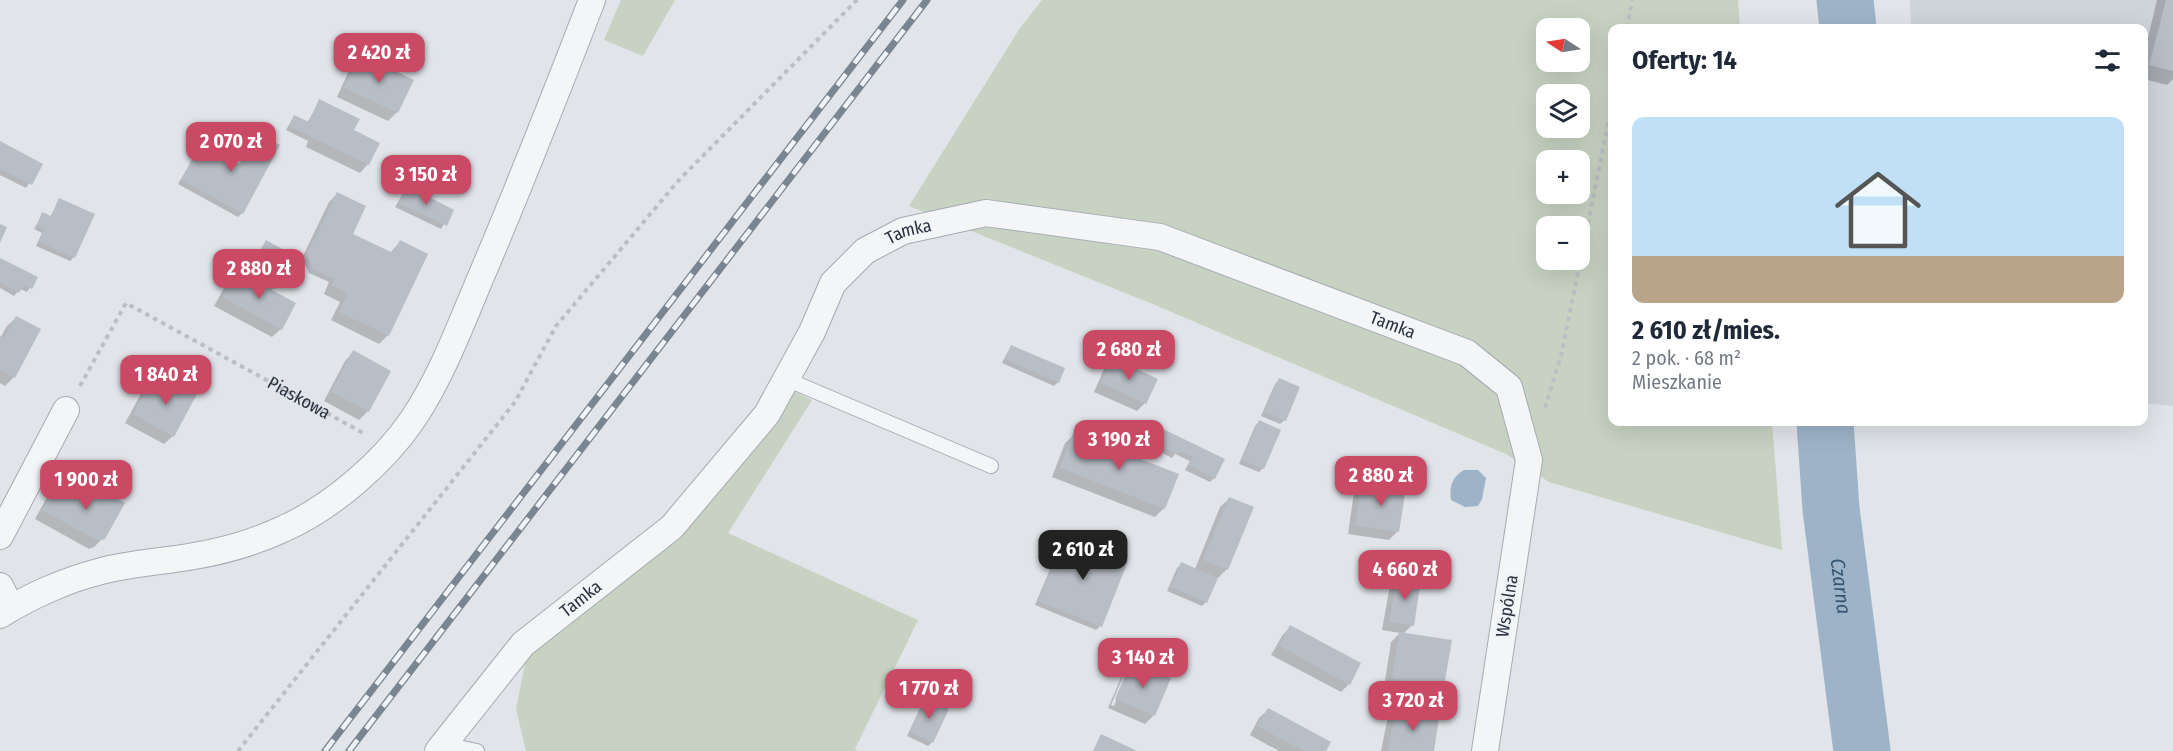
<!DOCTYPE html>
<html lang="pl">
<meta charset="utf-8">
<style>
:root{--surface:#fff;--page:#f6f6f7;--text:#1f2937;--muted:#747a83;--line:#e0e1e3;--accent:#ca4a65}
body{margin:0;font-family:"Fira Sans Condensed",sans-serif;background:var(--page);color:var(--text);height:100vh;display:flex;flex-direction:column;font-size:22px;white-space:nowrap}
*{box-sizing:border-box;margin:0}
p{font-size:20px;color:var(--muted)}
.icon{flex:none;width:33px;height:33px;fill:none;stroke:currentColor;stroke-width:2;stroke-linecap:round;stroke-linejoin:round}
.map{position:relative;flex:1;overflow:hidden}
.sheet{position:absolute;left:1608px;top:24px;width:540px;height:402px;display:flex;flex-direction:column;background:var(--surface);border-radius:12px;box-shadow:0 6px 24px #0002}
.sheet>*{flex:none}
.needle{width:39px;rotate:282deg}
.buttons{position:absolute;left:1536px;top:18px;display:grid;gap:12px}
.buttons a{display:grid;place-items:center;width:54px;height:54px;border-radius:12px;background:var(--surface);box-shadow:0 6px 24px #0002;font-size:30px}
.price{position:absolute;translate:-50% -51px;padding:0 14px;border-radius:12px;background:var(--accent);color:#fff;font-size:20px;line-height:39px;filter:drop-shadow(0 2px 3px #0008)}
.price::after{content:'';position:absolute;left:50%;top:36px;width:18px;height:14px;margin-left:-9px;background:inherit;clip-path:polygon(0 0,100% 0,50% 100%)}
.price.active{background:#222;color:#fff}
ul{padding:0;list-style:none}
li{display:grid;align-content:center;gap:12px;height:318px;padding:0 24px}
li+li{border-top:2px solid var(--line)}
li span{display:grid;place-items:center;height:186px;border-radius:12px;color:#555}
li>.icon{margin-inline-start:auto}
span .icon{width:108px;height:108px;fill:#fffc;stroke-width:1}
li b{font-size:26px}
h2{display:flex;justify-content:space-between;align-items:center;height:72px;padding:0 24px;font-size:26px}
.map>svg:first-child{display:block}
.built{fill:#cfd4db}
.green{fill:#c7d2c2;fill-rule:evenodd}
.water{fill:#9db4c8}
.shadow{fill:#0003;fill-rule:evenodd}
.lines{fill:none;stroke-linecap:round;stroke-linejoin:round}
.river{stroke:#9db4c8;stroke-width:57}
.building{fill:#b8bec6}
.service-casing{stroke:#a6abb3;stroke-width:16}
.minor-casing{stroke:#a6abb3;stroke-width:28}
.path{stroke:#bbbfc4;stroke-width:4;stroke-dasharray:4.5 4.5;stroke-linecap:butt}
.service{stroke:#f3f5f7;stroke-width:14}
.minor{stroke:#f3f5f7;stroke-width:26}
.rail-casing{stroke:#7a8592;stroke-width:7}
.rail{stroke:#f0f3f6;stroke-width:4.5;stroke-dasharray:14;stroke-linecap:butt}
.labels{text-anchor:middle;dominant-baseline:central;stroke-width:4.5;stroke-linejoin:round;paint-order:stroke}
.street-label{font-size:18px;fill:#2a3340;stroke:#f0f3f6}
.water-label{font-size:20px;font-style:italic;fill:#355572;stroke:#f0f3f6}
</style>
<div class="map">
<svg width="2173" height="751" viewBox="0 0 2173 751">
<rect width="100%" height="100%" fill="#e1e4e9"/>
<polygon class="built" points="1910,0 2173,0 2173,406 2144,403 2144,28 1911,28"/>
<g class="green">
<polygon points="621,0 675,0 643,56 604,40"/>
<path d="M1042,0H1738L1740,28H1612V422H1772L1782,550L1549,482L1506,454L1155,305L909,206L1020,28ZM1546,28H1580V62H1546ZM1546,94H1580V128H1546ZM1546,160H1580V194H1546ZM1546,226H1580V260H1546Z"/>
<polygon points="791,390 812,400 728,533 918,620 855,749 858,751 526,751 516,709 528,648 679,532"/>
</g>
<path class="water" d="M1464,470H1478L1486,478L1482,499L1478,506L1465,507L1451,500C1449,486 1452,477 1464,470Z"/>
<g class="shadow">
<polygon points="2157,0 2173,0 2173,79 2167,85 2144,79 2144,54"/>
<polygon points="360,56 397,112 388,121 337,97 352,64"/>
<polygon points="320,101 352,131 368,164 360,173 306,147 308,141 286,130 294,116 307,123"/>
<polygon points="257,135 242,213 238,217 178,184 201,145 239,165"/>
<polygon points="0,143 41,164 26,188 0,175"/>
<polygon points="407,187 452,210 441,229 395,207"/>
<polygon points="337,194 351,234 390,253 400,242 388,335 379,344 331,320 340,302 324,294 329,282 309,273 302,258 329,202"/>
<polygon points="60,200 74,257 70,261 36,246 42,233 34,229 43,214 50,217"/>
<polygon points="266,242 274,288 270,291 281,329 272,337 214,306 228,281 236,273 245,277"/>
<polygon points="0,260 36,278 27,292 20,289 14,296 0,288"/>
<polygon points="16,318 14,377 5,386 0,383 0,338 7,326"/>
<polygon points="1011,346 1058,382 1054,386 1002,363"/>
<polygon points="353,352 368,411 359,420 324,401 345,361"/>
<polygon points="1113,360 1145,403 1137,411 1094,392 1104,369"/>
<polygon points="1279,380 1285,420 1280,424 1261,416 1275,384"/>
<polygon points="152,381 166,389 174,381 173,436 164,444 125,423 143,390"/>
<polygon points="1259,422 1263,468 1259,472 1239,464 1255,426"/>
<polygon points="1159,429 1223,460 1214,478 1210,482 1185,470 1190,461 1175,454 1172,458 1149,446"/>
<polygon points="1074,435 1164,508 1155,517 1052,477 1065,443"/>
<polygon points="86,483 103,538 94,547 89,549 35,519 46,499 54,491 72,501 77,491"/>
<polygon points="1362,484 1398,531 1389,540 1348,534 1354,492"/>
<polygon points="1229,499 1227,569 1218,578 1216,577 1206,602 1202,606 1167,591 1177,568 1182,564 1195,569 1220,507"/>
<polygon points="1066,537 1100,626 1096,630 1035,605 1062,541"/>
<polygon points="1398,576 1412,625 1403,634 1443,686 1434,694 1384,687 1391,642 1400,633 1382,630 1390,585"/>
<polygon points="1290,627 1349,684 1341,692 1271,655 1282,636"/>
<path d="M1131,664L1154,715L1145,724L1108,708L1123,673ZM1125,672H1128L1114,706L1111,705Z"/>
<polygon points="926,700 932,742 928,746 907,736 922,704"/>
<polygon points="1268,710 1324,751 1279,751 1250,735 1259,718"/>
<polygon points="1396,712 1431,751 1381,751 1387,721"/>
</g>
<g class="lines">
<g class="river">
<polyline points="1845,0 1848,28"/>
<path id="s1" d="M1825,422L1831,509L1862,751"/>
</g>
</g>
<g class="building">
<polygon points="2166,0 2173,0 2173,71 2149,65"/>
<polygon points="360,54 414,80 398,113 344,88"/>
<polygon points="319,99 360,119 354,130 380,143 369,165 289,126 294,115 309,122"/>
<polygon points="257,133 280,145 243,214 181,180 201,143 240,164"/>
<polygon points="0,141 43,164 32,185 0,169"/>
<polygon points="406,185 454,210 447,226 398,203"/>
<polygon points="337,192 366,206 353,234 393,253 400,240 428,254 389,336 339,312 348,293 331,285 335,279 313,269 307,254"/>
<polygon points="59,198 95,214 75,258 39,242 45,229 37,225 42,212 51,216"/>
<polygon points="0,224 7,227 0,243"/>
<polygon points="266,240 293,255 275,289 247,274"/>
<polygon points="0,258 38,277 32,289 24,285 19,293 0,282"/>
<polygon points="236,271 296,303 282,330 222,297"/>
<polygon points="16,316 41,329 15,378 0,370 0,336 4,338"/>
<polygon points="1011,345 1065,368 1059,383 1005,359"/>
<polygon points="353,350 391,371 369,412 331,392"/>
<polygon points="1112,358 1158,379 1146,404 1101,383"/>
<polygon points="1279,378 1300,387 1286,421 1264,412"/>
<polygon points="151,379 169,389 174,379 198,392 174,437 133,414"/>
<polygon points="1259,420 1281,430 1264,469 1242,460"/>
<polygon points="1159,427 1225,459 1215,479 1188,465 1193,457 1179,451 1177,454 1152,442"/>
<polygon points="1073,433 1179,474 1165,509 1060,468"/>
<polygon points="86,481 125,503 105,539 98,541 42,510 54,489 75,501"/>
<polygon points="1362,482 1406,488 1399,532 1355,525"/>
<polygon points="1229,497 1254,507 1228,570 1203,560"/>
<polygon points="1065,535 1128,561 1102,627 1038,601"/>
<polygon points="1181,562 1218,578 1207,603 1171,587"/>
<polygon points="1398,575 1421,579 1414,626 1389,622"/>
<polygon points="1290,625 1361,663 1350,685 1279,646"/>
<polygon points="1399,632 1452,640 1444,686 1392,679"/>
<polygon points="1131,662 1171,678 1155,716 1115,699"/>
<polygon points="925,698 949,709 933,743 910,732"/>
<polygon points="1268,708 1331,742 1326,751 1304,751 1257,726"/>
<polygon points="1395,710 1439,718 1434,751 1388,751"/>
<polygon points="1101,734 1116,741 1137,751 1093,751"/>
</g>
<g class="lines">
<defs>
<g id="service">
<polyline points="786,379 991,466"/>
<polyline points="443,744 477,751"/>
</g>
<g id="minor">
<polyline points="0,536 66,410"/>
<polyline points="0,586 11,608"/>
<path d="M0,615C28,597 66,580 98,572C130,563 162,562 194,556C224,551 255,542 283,529C331,508 384,462 413,419C443,374 462,321 483,272C521,182 557,91 592,0"/>
<path id="s3" d="M438,751L523,644L672,527L767,414L812,332L833,283L865,251L903,231L986,213L1160,237L1467,353L1509,387L1529,460L1485,751"/>
</g>
</defs>
<use href="#service" class="service-casing"/>
<use href="#minor" class="minor-casing"/>
<g class="path">
<polyline points="1627,28 1632,0"/>
<path id="s2" d="M80,386L126,303L365,434"/>
<polyline points="1545,408 1561,356 1612,105"/>
<polyline points="238,751 515,402 556,326 679,180 857,0"/>
</g>
<use href="#service" class="service"/>
<use href="#minor" class="minor"/>
<defs>
<g id="rail">
<polyline points="325,751 903,0"/>
<polyline points="349,751 927,0"/>
</g>
</defs>
<use href="#rail" class="rail-casing"/>
<use href="#rail" class="rail"/>
</g>
<g class="labels">
<g class="street-label">
<text stroke="none"><textPath href="#s3" startOffset="714">Tamka</textPath></text>
<text stroke="none"><textPath href="#s3" startOffset="1218">Tamka</textPath></text>
<text stroke="none"><textPath href="#s2" startOffset="292">Piaskowa</textPath></text>
<text stroke="none"><textPath href="#s3" startOffset="210">Tamka</textPath></text>
<text transform="translate(1507 606) rotate(-81)">Wspólna</text>
</g>
<g class="water-label">
<text stroke="none"><textPath href="#s1" startOffset="165">Czarna</textPath></text>
</g>
</g>
</svg>
<div class="buttons">
<a><svg class="needle" viewBox="-14 -14 28 28"><path d="M0-13l5 13h-10z" fill="#e53935"/><path d="M0 13l5-13h-10z" fill="#747a83"/></svg></a>
<a><svg class="icon" aria-label="layers" viewBox="0 0 24 24"><path d="M12 4l9 5-9 5-9-5zM3 14l9 5 9-5"/></svg></a>
<a>+</a>
<a>−</a>
</div>
<b class="price" style="left:379px;top:84px">2 420 zł</b>
<b class="price" style="left:231px;top:173px">2 070 zł</b>
<b class="price" style="left:426px;top:206px">3 150 zł</b>
<b class="price" style="left:259px;top:300px">2 880 zł</b>
<b class="price" style="left:1129px;top:381px">2 680 zł</b>
<b class="price" style="left:166px;top:406px">1 840 zł</b>
<b class="price" style="left:1119px;top:471px">3 190 zł</b>
<b class="price" style="left:1381px;top:507px">2 880 zł</b>
<b class="price" style="left:86px;top:511px">1 900 zł</b>
<b class="price active" style="left:1083px;top:581px">2 610 zł</b>
<b class="price" style="left:1405px;top:601px">4 660 zł</b>
<b class="price" style="left:1143px;top:689px">3 140 zł</b>
<b class="price" style="left:929px;top:720px">1 770 zł</b>
<b class="price" style="left:1413px;top:732px">3 720 zł</b>
<section class="sheet">
<h2>Oferty: 14<svg class="icon" aria-label="filters" viewBox="0 0 24 24"><path d="M4 7h16M4 17h16"/><circle cx="9" cy="7" r="2"/><circle cx="15" cy="17" r="2"/></svg></h2>
<ul>
<li><span style="background:linear-gradient(#bfe0f5 75%,#b9a48a 0)"><svg class="icon" aria-label="home" viewBox="0 0 24 24"><path d="M3 11l9-7 9 7M6 9v11h12V9"/></svg></span><div><b>2 610 zł/mies.</b><p>2 pok. · 68 m²</p><p>Mieszkanie</p></div></li>
</ul>
</section>
</div>
